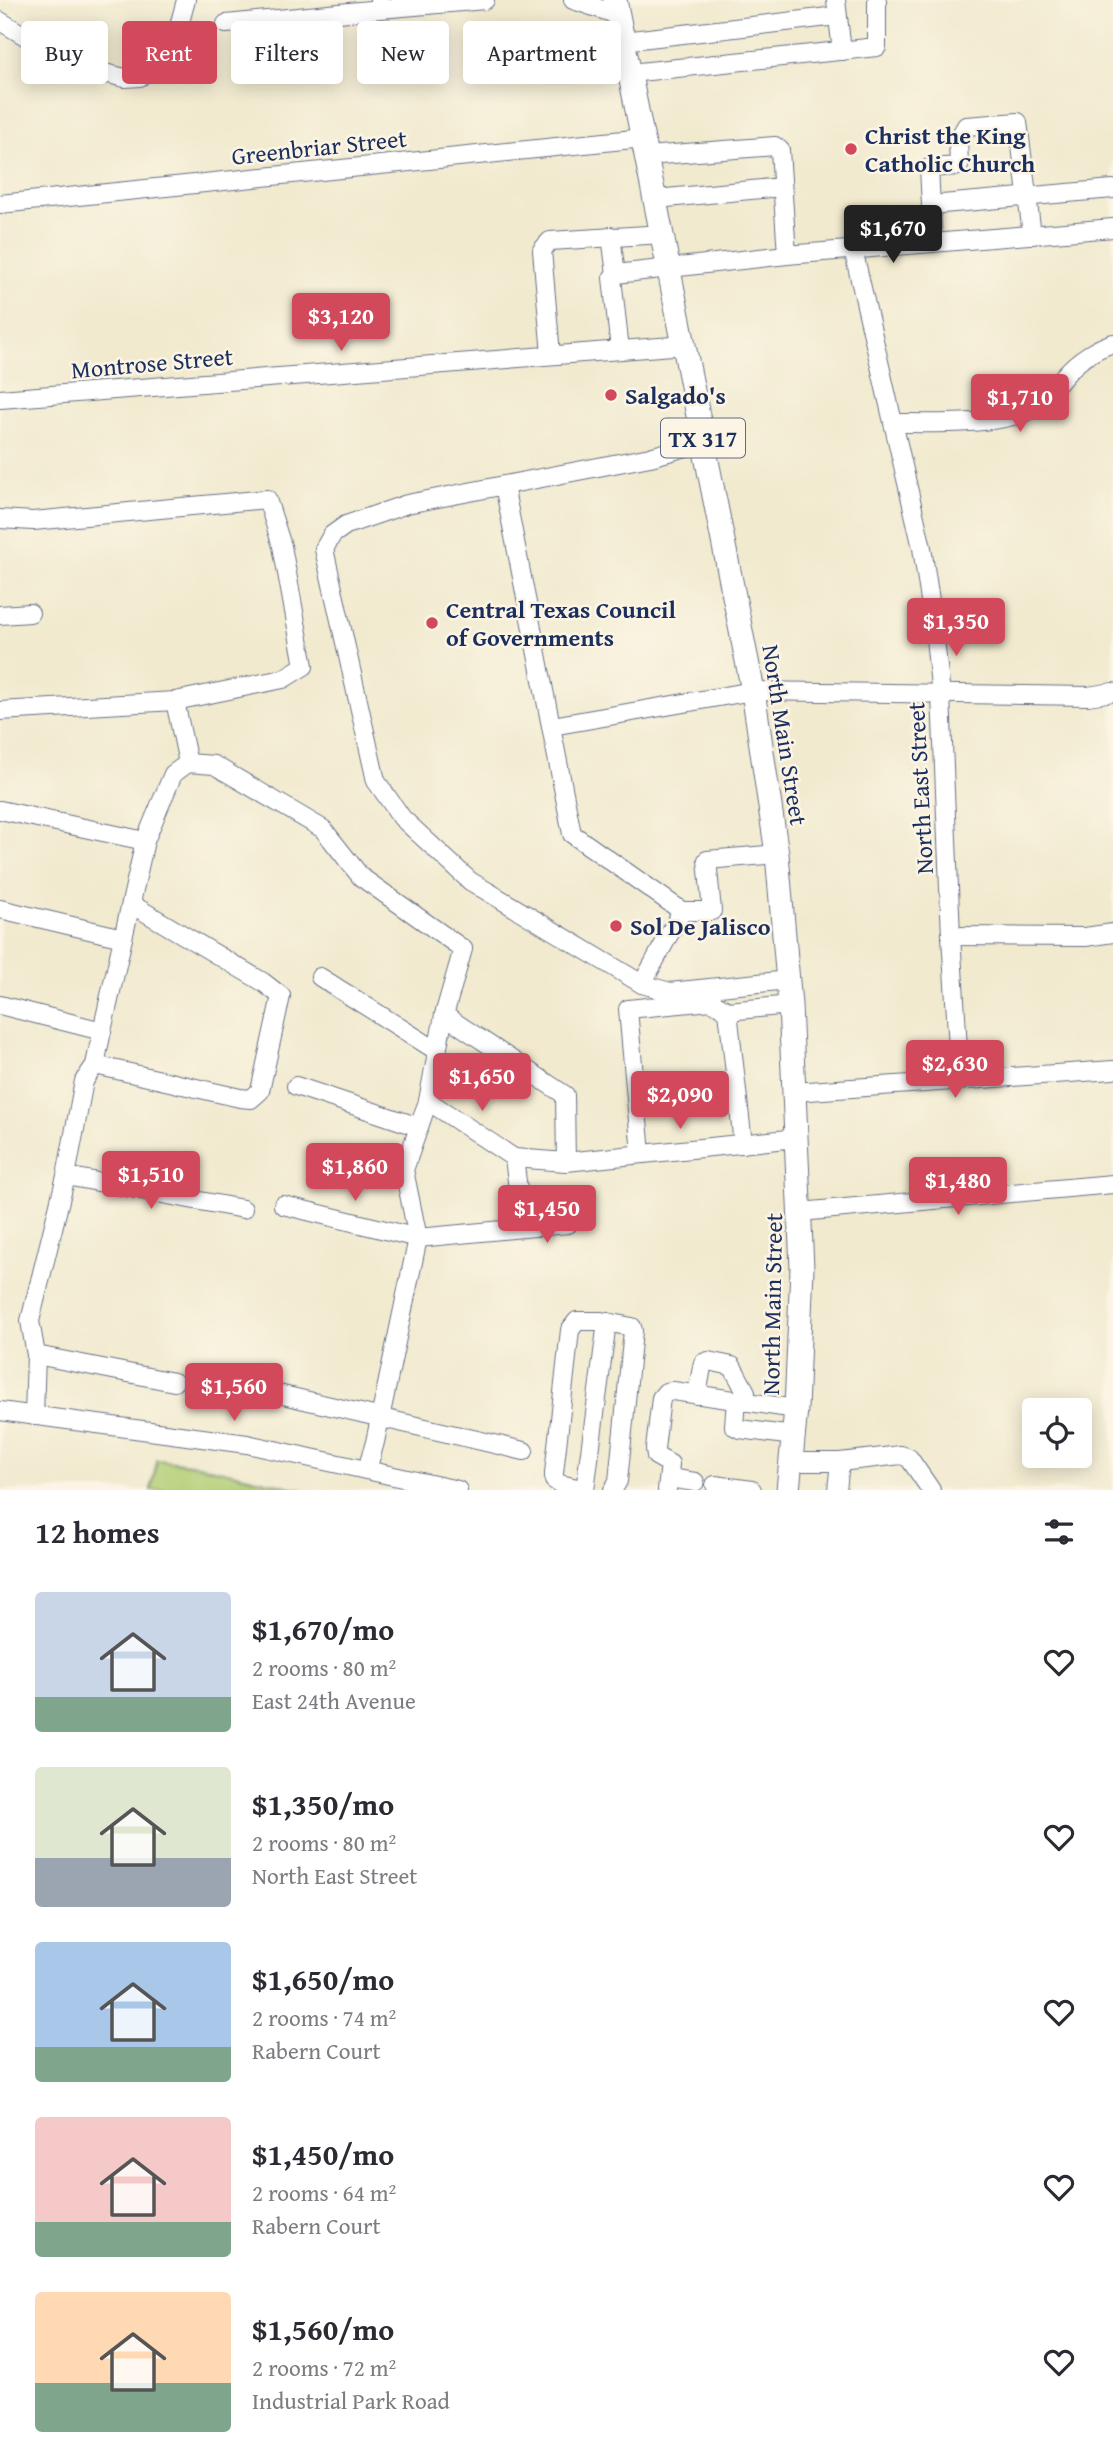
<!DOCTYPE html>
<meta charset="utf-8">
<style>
:root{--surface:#fff;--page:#f2f2f3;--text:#2b2b33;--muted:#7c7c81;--accent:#d1495b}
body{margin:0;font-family:"Gentium Book Plus",serif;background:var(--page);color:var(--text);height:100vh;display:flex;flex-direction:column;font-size:26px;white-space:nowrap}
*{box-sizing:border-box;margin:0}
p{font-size:23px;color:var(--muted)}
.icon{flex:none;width:38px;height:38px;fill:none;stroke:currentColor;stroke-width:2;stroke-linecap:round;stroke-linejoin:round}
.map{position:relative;height:1490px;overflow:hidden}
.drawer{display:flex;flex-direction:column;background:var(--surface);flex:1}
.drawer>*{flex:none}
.hud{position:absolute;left:21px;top:21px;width:700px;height:63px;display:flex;gap:14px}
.tools{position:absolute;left:1022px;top:1398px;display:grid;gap:14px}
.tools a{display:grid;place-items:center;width:70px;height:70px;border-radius:7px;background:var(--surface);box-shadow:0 4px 18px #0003;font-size:35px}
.price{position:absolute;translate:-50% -60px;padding:0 16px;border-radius:7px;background:var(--accent);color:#fff;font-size:23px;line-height:46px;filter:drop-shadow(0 2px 4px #0008)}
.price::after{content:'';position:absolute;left:50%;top:42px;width:21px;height:16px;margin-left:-10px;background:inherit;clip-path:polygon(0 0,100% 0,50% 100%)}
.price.current{background:#222;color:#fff}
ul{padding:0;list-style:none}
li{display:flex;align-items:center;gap:21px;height:175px;padding:0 35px}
li span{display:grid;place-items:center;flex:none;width:196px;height:140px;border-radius:7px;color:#555}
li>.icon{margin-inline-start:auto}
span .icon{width:84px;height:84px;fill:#fffc;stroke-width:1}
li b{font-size:30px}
h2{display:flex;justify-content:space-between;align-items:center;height:84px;padding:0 35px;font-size:30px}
.chip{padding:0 24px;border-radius:7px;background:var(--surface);box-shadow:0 4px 18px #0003;font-size:24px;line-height:63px}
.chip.current{background:var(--accent);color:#fff}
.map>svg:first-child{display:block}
.green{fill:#b1ce75;stroke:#667e6a;stroke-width:2}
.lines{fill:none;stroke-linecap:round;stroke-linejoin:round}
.minor-casing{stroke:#667086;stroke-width:20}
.major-casing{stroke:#667086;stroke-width:25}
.minor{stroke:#fff;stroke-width:18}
.major{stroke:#fff;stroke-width:23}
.poi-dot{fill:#d1495b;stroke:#fcf5e5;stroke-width:2.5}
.labels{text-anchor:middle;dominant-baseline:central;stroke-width:5;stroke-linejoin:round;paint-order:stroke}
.shield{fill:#fcf5e5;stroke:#5e6a86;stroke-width:2}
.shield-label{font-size:23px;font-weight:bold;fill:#1b2f5e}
.poi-label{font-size:24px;font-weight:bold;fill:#1b2f5e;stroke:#fcf5e5;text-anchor:start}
.street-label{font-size:24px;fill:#1b2f5e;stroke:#fcf5e5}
</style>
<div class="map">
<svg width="1113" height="1490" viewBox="0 0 1113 1490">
<rect width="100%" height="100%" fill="#fcf5e5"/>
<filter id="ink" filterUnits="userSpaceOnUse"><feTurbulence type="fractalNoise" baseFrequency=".0143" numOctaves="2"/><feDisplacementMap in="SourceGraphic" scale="14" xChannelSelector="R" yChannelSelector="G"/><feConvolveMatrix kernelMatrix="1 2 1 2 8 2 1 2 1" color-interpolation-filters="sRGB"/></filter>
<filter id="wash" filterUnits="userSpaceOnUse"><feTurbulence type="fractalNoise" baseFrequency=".00686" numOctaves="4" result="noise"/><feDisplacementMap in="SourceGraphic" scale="28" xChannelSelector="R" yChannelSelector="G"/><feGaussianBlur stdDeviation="1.57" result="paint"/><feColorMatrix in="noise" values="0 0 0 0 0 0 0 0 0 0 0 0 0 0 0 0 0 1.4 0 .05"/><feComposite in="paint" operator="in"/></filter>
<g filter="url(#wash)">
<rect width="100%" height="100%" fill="#f1eacf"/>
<polygon class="green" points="157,1460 198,1465 303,1490 151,1490"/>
</g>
<g filter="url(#ink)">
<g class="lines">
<defs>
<g id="minor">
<polyline points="573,0 618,15"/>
<polyline points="836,0 842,51"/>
<polyline points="380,9 485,0"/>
<polyline points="0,21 75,66 125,78 140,77 163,57 176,37 186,0"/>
<polyline points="226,24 380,9 379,0"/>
<polyline points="623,41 837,16"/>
<polyline points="630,73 877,47 877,0"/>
<polyline points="647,156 775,146 780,150 787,255"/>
<polyline points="656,199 782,187"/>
<polyline points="0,204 643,138"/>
<polyline points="931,205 1113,189"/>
<polyline points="611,236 616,274"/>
<polyline points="933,243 929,168 959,166 958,140 966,126 1018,122 1032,235"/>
<polyline points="853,249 922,548 933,620 941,695 951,936 960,1080"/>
<polyline points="620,350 612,278 616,274 787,255 1113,228"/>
<polyline points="551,355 542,250 550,241 663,234"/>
<polyline points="0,399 685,345"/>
<path d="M893,423C930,423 1012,427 1040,404C1049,396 1057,384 1065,375C1077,361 1095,349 1113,343"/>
<polyline points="704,442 650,457 407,504 346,525 332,535 324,549 376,781 402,818 470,881 642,984 670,992 788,980"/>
<polyline points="504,485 572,834 682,911 712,911 707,860 777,854"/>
<polyline points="0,519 33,521 267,499 282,546 304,666 283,679 175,701 0,711"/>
<polyline points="0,615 30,613"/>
<polyline points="175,701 188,763"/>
<polyline points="552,726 753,691 1088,696 1113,692"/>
<polyline points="0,810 145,841 173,774 188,763 214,765 323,829 361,877 463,949 444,1015 565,1095 566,1162"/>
<polyline points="0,909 123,938"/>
<polyline points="951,936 1085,937 1113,933"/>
<polyline points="320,977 437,1051"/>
<polyline points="642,984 682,911"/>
<polyline points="0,1005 102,1031 95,1065 84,1081 66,1176 30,1321 36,1355 34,1416"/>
<polyline points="102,1031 145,841"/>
<polyline points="95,1065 240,1098 251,1099 260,1091 281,996 263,982 131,904"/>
<polyline points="296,1086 419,1127"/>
<polyline points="794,1092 1113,1070"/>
<polyline points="428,1101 514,1158"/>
<polyline points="743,1144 728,1011 790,1005"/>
<polyline points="641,1154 628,1009 711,1001 728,1011"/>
<polyline points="66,1176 243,1209"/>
<polyline points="283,1205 418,1238 523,1228 514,1158 566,1162 797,1138"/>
<polyline points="800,1212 1113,1184"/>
<polyline points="523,1228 568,1224"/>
<polyline points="36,1355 174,1382"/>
<polyline points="257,1389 524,1451"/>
<polyline points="697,1395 702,1367 703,1363 708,1361 732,1366 746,1392 745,1402"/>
<polyline points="736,1400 734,1426 740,1429 794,1436"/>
<polyline points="0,1411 247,1444 458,1490"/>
<polyline points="791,1462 840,1462 837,1490"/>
<polyline points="840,1462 901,1455 909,1458 931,1490"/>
<polyline points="367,1470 375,1442 418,1238 404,1170 428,1101 444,1015"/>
<polyline points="669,1478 695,1482"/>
<polyline points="715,1485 752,1490"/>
<polyline points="585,1490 560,1484 554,1480 554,1473 570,1330 577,1321 601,1321 632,1327 633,1331 618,1481 613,1490"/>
<polyline points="585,1490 607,1322"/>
<polyline points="667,1490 670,1464 656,1456 655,1449 661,1398 666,1392 673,1391 796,1409"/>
</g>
<polyline id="major" points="615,0 753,691 777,854 790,1005 802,1268 796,1409 788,1490"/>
</defs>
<use href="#minor" class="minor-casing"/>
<use href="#major" class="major-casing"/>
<use href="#minor" class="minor"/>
<use href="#major" class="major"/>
</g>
</g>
<g class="poi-dot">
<circle cx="851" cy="149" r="7"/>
<circle cx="611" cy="395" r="7"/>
<circle cx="432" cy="623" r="7"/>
<circle cx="616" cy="926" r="7"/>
</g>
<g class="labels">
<rect class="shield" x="661" y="418.5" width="84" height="39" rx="5"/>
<g class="shield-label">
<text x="703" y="438">TX 317</text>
</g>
<g class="poi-label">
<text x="865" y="135">Christ the King<tspan x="865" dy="28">Catholic Church</tspan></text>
<text x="625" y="395">Salgado's</text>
<text x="446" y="609">Central Texas Council<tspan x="446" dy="28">of Governments</tspan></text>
<text x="630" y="926">Sol De Jalisco</text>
</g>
<g class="street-label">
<text transform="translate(319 147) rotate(-6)">Greenbriar Street</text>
<text transform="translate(152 363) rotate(-5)">Montrose Street</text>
<text transform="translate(785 735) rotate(81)">North Main Street</text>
<text transform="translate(920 788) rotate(-93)">North East Street</text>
<text transform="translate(772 1304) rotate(-89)">North Main Street</text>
</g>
</g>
</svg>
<div class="tools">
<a><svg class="icon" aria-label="locate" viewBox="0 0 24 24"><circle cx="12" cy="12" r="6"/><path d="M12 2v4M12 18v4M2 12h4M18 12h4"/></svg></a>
</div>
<b class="price current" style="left:893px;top:265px">$1,670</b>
<b class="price" style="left:341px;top:353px">$3,120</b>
<b class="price" style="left:1020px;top:434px">$1,710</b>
<b class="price" style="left:956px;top:658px">$1,350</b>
<b class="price" style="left:955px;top:1100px">$2,630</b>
<b class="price" style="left:482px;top:1113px">$1,650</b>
<b class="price" style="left:680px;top:1131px">$2,090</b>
<b class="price" style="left:355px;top:1203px">$1,860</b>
<b class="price" style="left:151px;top:1211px">$1,510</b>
<b class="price" style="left:958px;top:1217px">$1,480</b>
<b class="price" style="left:547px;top:1245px">$1,450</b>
<b class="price" style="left:234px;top:1423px">$1,560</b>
<div class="hud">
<a class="chip">Buy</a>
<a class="chip current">Rent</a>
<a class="chip">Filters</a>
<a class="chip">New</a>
<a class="chip">Apartment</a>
</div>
</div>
<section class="drawer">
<h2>12 homes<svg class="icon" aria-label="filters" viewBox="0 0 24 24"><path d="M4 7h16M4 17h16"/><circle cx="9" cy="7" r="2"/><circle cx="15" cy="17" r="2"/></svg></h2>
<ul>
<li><span style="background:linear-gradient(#c9d6e8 75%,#7fa58c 0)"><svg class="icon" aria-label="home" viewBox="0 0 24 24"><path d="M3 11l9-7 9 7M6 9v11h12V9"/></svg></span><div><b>$1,670/mo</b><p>2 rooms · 80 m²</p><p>East 24th Avenue</p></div><svg class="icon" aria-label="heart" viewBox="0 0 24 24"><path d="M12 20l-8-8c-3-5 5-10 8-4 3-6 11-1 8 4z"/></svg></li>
<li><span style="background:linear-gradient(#dfe7d0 65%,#9aa5b1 0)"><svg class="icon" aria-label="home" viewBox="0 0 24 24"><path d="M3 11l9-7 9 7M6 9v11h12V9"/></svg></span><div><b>$1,350/mo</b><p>2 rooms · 80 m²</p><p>North East Street</p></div><svg class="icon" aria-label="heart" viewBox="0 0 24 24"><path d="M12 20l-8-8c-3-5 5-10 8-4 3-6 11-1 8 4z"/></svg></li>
<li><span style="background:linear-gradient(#a9c7e8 75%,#7fa58c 0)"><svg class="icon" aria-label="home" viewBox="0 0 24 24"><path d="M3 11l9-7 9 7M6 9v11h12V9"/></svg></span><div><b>$1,650/mo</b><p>2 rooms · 74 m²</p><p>Rabern Court</p></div><svg class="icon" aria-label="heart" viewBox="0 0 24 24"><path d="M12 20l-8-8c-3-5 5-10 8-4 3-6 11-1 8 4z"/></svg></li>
<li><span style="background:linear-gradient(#f6c9c9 75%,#7fa58c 0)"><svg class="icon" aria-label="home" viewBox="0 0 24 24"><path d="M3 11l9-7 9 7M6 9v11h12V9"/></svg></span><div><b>$1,450/mo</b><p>2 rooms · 64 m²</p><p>Rabern Court</p></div><svg class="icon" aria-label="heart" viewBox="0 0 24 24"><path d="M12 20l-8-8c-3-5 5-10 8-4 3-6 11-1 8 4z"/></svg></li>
<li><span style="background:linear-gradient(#ffd9b3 65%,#7fa58c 0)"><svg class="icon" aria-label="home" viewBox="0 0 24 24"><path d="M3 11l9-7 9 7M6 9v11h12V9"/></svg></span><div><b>$1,560/mo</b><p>2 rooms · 72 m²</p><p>Industrial Park Road</p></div><svg class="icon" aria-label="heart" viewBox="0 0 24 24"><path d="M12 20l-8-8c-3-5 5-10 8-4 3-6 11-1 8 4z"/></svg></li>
</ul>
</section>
